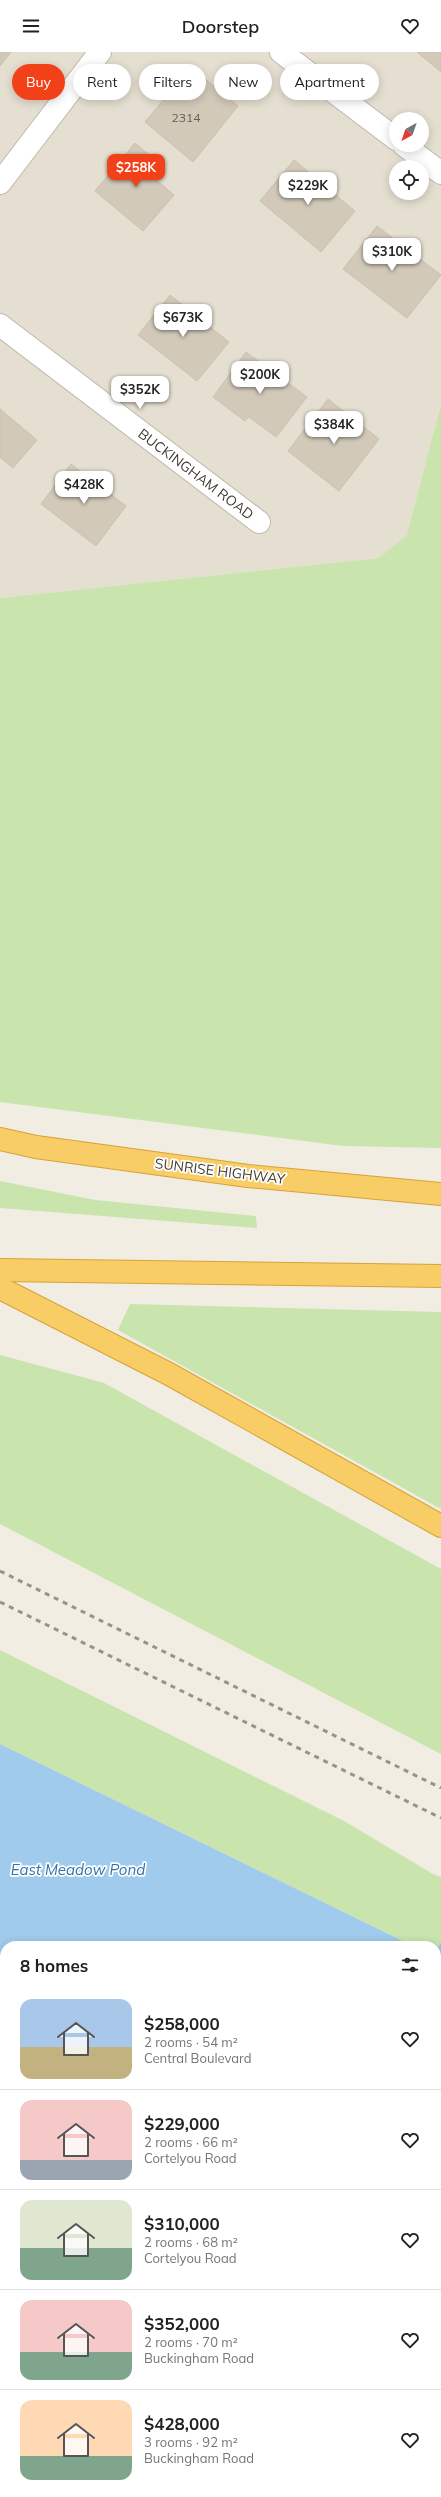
<!DOCTYPE html>
<meta charset="utf-8">
<style>
:root{--surface:#fff;--page:#f6f6f6;--text:#202124;--muted:#757577;--line:#e0e0e0;--accent:#f24119}
body{margin:0;font-family:Mulish,sans-serif;background:var(--page);color:var(--text);height:100vh;display:flex;flex-direction:column;font-size:15px;white-space:nowrap}
*{box-sizing:border-box;margin:0}
p{font-size:13px;color:var(--muted)}
.icon{flex:none;width:22px;height:22px;fill:none;stroke:currentColor;stroke-width:2;stroke-linecap:round;stroke-linejoin:round}
.map{position:relative;flex:1;overflow:hidden}
.panel{position:absolute;left:0px;top:1889px;width:441px;height:556px;display:flex;flex-direction:column;background:var(--surface);border-radius:16px 16px 0 0;box-shadow:0 2px 10px #0003}
.panel>*{flex:none}
.banner{position:absolute;left:12px;top:12px;width:417px;height:36px;display:flex;gap:8px}
.needle{width:26px;rotate:220deg}
.controls{position:absolute;left:389px;top:60px;display:grid;gap:8px}
.controls a{display:grid;place-items:center;width:40px;height:40px;border-radius:50%;background:var(--surface);box-shadow:0 2px 10px #0003;font-size:20px}
.price{position:absolute;translate:-50% -34px;padding:0 9px;border-radius:8px;background:#fff;color:#222;font-size:13px;line-height:26px;filter:drop-shadow(0 1px 2px #0008)}
.price::after{content:'';position:absolute;left:50%;top:24px;width:12px;height:9px;margin-left:-6px;background:inherit;clip-path:polygon(0 0,100% 0,50% 100%)}
.price.on{background:var(--accent);color:#fff}
ul{padding:0;list-style:none}
li{display:flex;align-items:center;gap:12px;height:100px;padding:0 20px}
li+li{border-top:1px solid var(--line)}
li span{display:grid;place-items:center;flex:none;width:112px;height:80px;border-radius:12px;color:#555}
li>.icon{margin-inline-start:auto}
span .icon{width:48px;height:48px;fill:#fffc;stroke-width:1}
li b{font-size:17px}
h2{display:flex;justify-content:space-between;align-items:center;height:48px;padding:0 20px;font-size:17px}
.chip{padding:0 14px;border-radius:18px;background:var(--surface);box-shadow:0 2px 10px #0003;font-size:14px;line-height:36px}
.chip.on{background:var(--accent);color:#fff}
header{display:flex;justify-content:space-between;align-items:center;height:52px;padding:0 20px;background:var(--surface);font-size:18px;font-weight:600}
.map>svg:first-child{display:block}
.residential{fill:#e5dfd1;fill-rule:evenodd}
.green{fill:#c9e4ad}
.water{fill:#a0cbed}
.building{fill:#d2c9b9;stroke:#ccc1ad}
.lines{fill:none;stroke-linecap:round;stroke-linejoin:round}
.minor-casing{stroke:#bfb8a9;stroke-width:24}
.highway-casing{stroke:#d7a237;stroke-width:24}
.minor{stroke:#fff;stroke-width:22}
.highway{stroke:#f9cd66;stroke-width:22}
.rail{stroke:#939393;stroke-width:3;stroke-dasharray:5 5;stroke-linecap:butt}
.labels{text-anchor:middle;dominant-baseline:central;stroke-width:3.5;stroke-linejoin:round;paint-order:stroke}
.number-label{font-size:12px;fill:#666055}
.street-label{font-size:14px;fill:#423d34;stroke:#fff}
.water-label{font-size:15px;font-style:italic;fill:#3172aa;stroke:#fff}
</style>
<header><svg class="icon" aria-label="menu" viewBox="0 0 24 24"><path d="M4 6h16M4 12h16M4 18h16"/></svg>Doorstep<svg class="icon" aria-label="heart" viewBox="0 0 24 24"><path d="M12 20l-8-8c-3-5 5-10 8-4 3-6 11-1 8 4z"/></svg></header>
<div class="map">
<svg width="441" height="2445" viewBox="0 0 441 2445">
<rect width="100%" height="100%" fill="#f1ede3"/>
<path class="residential" d="M0,0H441V352L407,484L379,506L0,546ZM396,67H422V93H396ZM396,115H422V141H396Z"/>
<g class="green">
<polygon points="441,352 441,1096 343,1094 0,1050 0,546 379,506 407,483"/>
<polygon points="0,1129 95,1148 256,1164 257,1176 0,1156"/>
<polygon points="130,1252 441,1260 441,1457 118,1278"/>
<polygon points="0,1303 104,1331 441,1517 441,1702 0,1472"/>
<polygon points="0,1598 344,1769 433,1822 441,1825 441,1890 436,1899 436,1894 413,1894 0,1692"/>
<polygon points="441,2369 441,2445 390,2445 393,2440 436,2440 436,2376"/>
</g>
<g class="water">
<polygon points="0,1692 413,1894 5,1894 5,2440 393,2440 390,2445 0,2445"/>
<polygon points="441,1890 441,2369 436,2376 436,1899"/>
</g>
<g class="building">
<polygon points="0,0 11,0 0,14"/>
<polygon points="417,0 441,0 441,20"/>
<polygon points="191,15 238,54 193,110 145,70"/>
<polygon points="135,91 161,113 152,124 174,143 143,179 95,139"/>
<polygon points="294,108 355,159 321,200 260,149"/>
<polygon points="377,174 441,223 407,266 343,217"/>
<polygon points="170,243 229,290 197,329 138,283"/>
<polygon points="246,300 307,345 276,385 249,365 245,369 213,345"/>
<polygon points="328,347 379,387 339,439 288,399"/>
<polygon points="0,357 37,388 13,416 0,405"/>
<polygon points="71,412 126,454 96,494 41,452"/>
</g>
<g class="lines">
<defs>
<g id="minor">
<polyline points="281,0 396,87"/>
<polyline points="404,93 441,121"/>
<polyline points="0,131 100,0"/>
<polyline points="0,273 259,470"/>
</g>
<g id="highway">
<polyline points="0,1087 36,1095 248,1124 441,1142"/>
<polyline points="0,1218 441,1224"/>
<polyline points="0,1236 169,1322 441,1474"/>
</g>
</defs>
<use href="#minor" class="minor-casing"/>
<use href="#highway" class="highway-casing"/>
<use href="#minor" class="minor"/>
<use href="#highway" class="highway"/>
<g class="rail">
<polyline points="0,1519 441,1736"/>
<polyline points="0,1550 441,1766"/>
</g>
</g>
<g class="labels">
<g class="number-label">
<text x="186" y="65">2314</text>
</g>
<g class="street-label">
<text transform="translate(196 422) rotate(37)">BUCKINGHAM ROAD</text>
<text transform="translate(220 1119) rotate(7)">SUNRISE HIGHWAY</text>
</g>
<g class="water-label">
<text x="78" y="1817">East Meadow Pond</text>
</g>
</g>
</svg>
<div class="controls">
<a><svg class="needle" viewBox="-14 -14 28 28"><path d="M0-13l5 13h-10z" fill="#e53935"/><path d="M0 13l5-13h-10z" fill="#757577"/></svg></a>
<a><svg class="icon" aria-label="locate" viewBox="0 0 24 24"><circle cx="12" cy="12" r="6"/><path d="M12 2v4M12 18v4M2 12h4M18 12h4"/></svg></a>
</div>
<b class="price on" style="left:136px;top:136px">$258K</b>
<b class="price" style="left:308px;top:154px">$229K</b>
<b class="price" style="left:392px;top:220px">$310K</b>
<b class="price" style="left:183px;top:286px">$673K</b>
<b class="price" style="left:260px;top:343px">$200K</b>
<b class="price" style="left:140px;top:358px">$352K</b>
<b class="price" style="left:334px;top:393px">$384K</b>
<b class="price" style="left:84px;top:453px">$428K</b>
<div class="banner">
<a class="chip on">Buy</a>
<a class="chip">Rent</a>
<a class="chip">Filters</a>
<a class="chip">New</a>
<a class="chip">Apartment</a>
</div>
<section class="panel">
<h2>8 homes<svg class="icon" aria-label="filters" viewBox="0 0 24 24"><path d="M4 7h16M4 17h16"/><circle cx="9" cy="7" r="2"/><circle cx="15" cy="17" r="2"/></svg></h2>
<ul>
<li><span style="background:linear-gradient(#a9c7e8 60%,#c2b280 0)"><svg class="icon" aria-label="home" viewBox="0 0 24 24"><path d="M3 11l9-7 9 7M6 9v11h12V9"/></svg></span><div><b>$258,000</b><p>2 rooms · 54 m²</p><p>Central Boulevard</p></div><svg class="icon" aria-label="heart" viewBox="0 0 24 24"><path d="M12 20l-8-8c-3-5 5-10 8-4 3-6 11-1 8 4z"/></svg></li>
<li><span style="background:linear-gradient(#f6c9c9 75%,#9aa5b1 0)"><svg class="icon" aria-label="home" viewBox="0 0 24 24"><path d="M3 11l9-7 9 7M6 9v11h12V9"/></svg></span><div><b>$229,000</b><p>2 rooms · 66 m²</p><p>Cortelyou Road</p></div><svg class="icon" aria-label="heart" viewBox="0 0 24 24"><path d="M12 20l-8-8c-3-5 5-10 8-4 3-6 11-1 8 4z"/></svg></li>
<li><span style="background:linear-gradient(#dfe7d0 60%,#7fa58c 0)"><svg class="icon" aria-label="home" viewBox="0 0 24 24"><path d="M3 11l9-7 9 7M6 9v11h12V9"/></svg></span><div><b>$310,000</b><p>2 rooms · 68 m²</p><p>Cortelyou Road</p></div><svg class="icon" aria-label="heart" viewBox="0 0 24 24"><path d="M12 20l-8-8c-3-5 5-10 8-4 3-6 11-1 8 4z"/></svg></li>
<li><span style="background:linear-gradient(#f6c9c9 65%,#7fa58c 0)"><svg class="icon" aria-label="home" viewBox="0 0 24 24"><path d="M3 11l9-7 9 7M6 9v11h12V9"/></svg></span><div><b>$352,000</b><p>2 rooms · 70 m²</p><p>Buckingham Road</p></div><svg class="icon" aria-label="heart" viewBox="0 0 24 24"><path d="M12 20l-8-8c-3-5 5-10 8-4 3-6 11-1 8 4z"/></svg></li>
<li><span style="background:linear-gradient(#ffd9b3 70%,#7fa58c 0)"><svg class="icon" aria-label="home" viewBox="0 0 24 24"><path d="M3 11l9-7 9 7M6 9v11h12V9"/></svg></span><div><b>$428,000</b><p>3 rooms · 92 m²</p><p>Buckingham Road</p></div><svg class="icon" aria-label="heart" viewBox="0 0 24 24"><path d="M12 20l-8-8c-3-5 5-10 8-4 3-6 11-1 8 4z"/></svg></li>
</ul>
</section>
</div>
